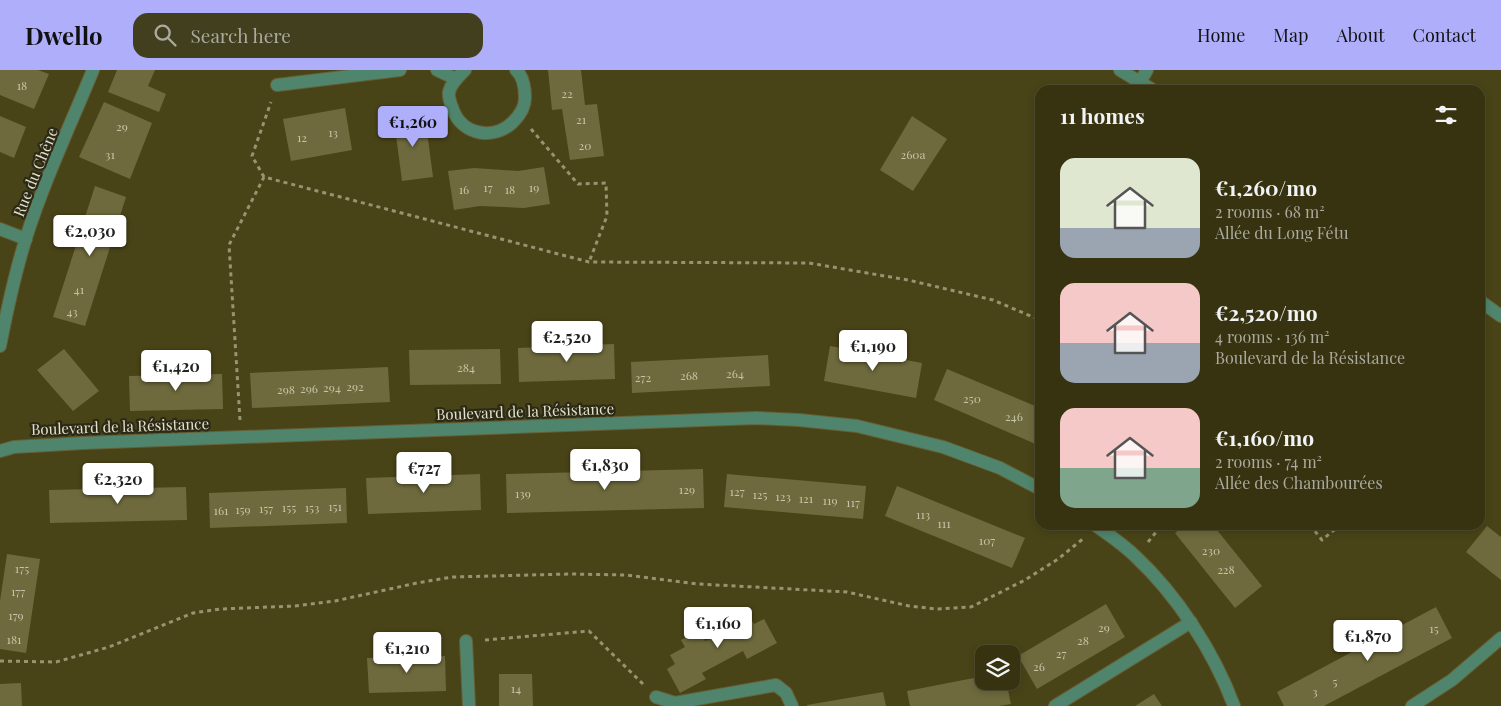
<!DOCTYPE html>
<meta charset="utf-8">
<style>
:root{--surface:#373311;--page:#423f1f;--text:#f1f3f6;--muted:#aaaa9f;--line:#514e31;--accent:#afaefa}
body{margin:0;font-family:"Playfair Display",serif;background:var(--page);color:var(--text);height:100vh;display:flex;flex-direction:column;font-size:19px;white-space:nowrap}
*{box-sizing:border-box;margin:0}
p{font-size:16px;color:var(--muted)}
.icon{flex:none;width:28px;height:28px;fill:none;stroke:currentColor;stroke-width:2;stroke-linecap:round;stroke-linejoin:round}
.map{position:relative;flex:1;overflow:hidden}
.sheet{position:absolute;left:1035px;top:15px;width:450px;height:445px;display:flex;flex-direction:column;background:var(--surface);border-radius:15px;box-shadow:0 2px 8px #0003,0 0 0 1px var(--line)}
.sheet>*{flex:none}
.tools{position:absolute;left:975px;top:575px;display:grid;gap:10px}
.tools a{display:grid;place-items:center;width:45px;height:45px;border-radius:10px;background:var(--surface);box-shadow:0 2px 8px #0003,0 0 0 1px var(--line);font-size:25px}
.price{position:absolute;translate:-50% -42px;padding:0 11px;border-radius:5px;background:#fff;color:#222;font-size:16px;line-height:32px;filter:drop-shadow(0 1px 2px #0008)}
.price::after{content:'';position:absolute;left:50%;top:30px;width:15px;height:11px;margin-left:-8px;background:inherit;clip-path:polygon(0 0,100% 0,50% 100%)}
.price.on{background:var(--accent);color:#111}
ul{padding:0;list-style:none}
li{display:flex;align-items:center;gap:15px;height:125px;padding:0 25px}
li span{display:grid;place-items:center;flex:none;width:140px;height:100px;border-radius:15px;color:#555}
li>.icon{margin-inline-start:auto}
span .icon{width:60px;height:60px;fill:#fffc;stroke-width:1}
li b{font-size:21px}
h2{display:flex;justify-content:space-between;align-items:center;height:60px;padding:0 25px;font-size:21px}
header{display:flex;align-items:center;gap:30px;box-sizing:border-box;height:70px;padding:0 25px;background:var(--accent);color:#111}
header strong{font-size:24px}
nav{display:flex;gap:28px;margin-inline-start:auto;font-size:18px}
.search{width:350px;height:45px;background:var(--page);display:flex;align-items:center;gap:12px;box-sizing:border-box;padding:0 18px;border-radius:15px;color:var(--muted);font-size:19px}
.map>svg:first-child{display:block}
.building{fill:#6e6a3d}
.lines{fill:none;stroke-linecap:round;stroke-linejoin:round}
.minor-casing{stroke:#656037;stroke-width:14}
.path{stroke:#979471;stroke-width:3;stroke-dasharray:4 4;stroke-linecap:butt}
.minor{stroke:#50856d;stroke-width:12}
.labels{text-anchor:middle;dominant-baseline:central;stroke-width:4.5;stroke-linejoin:round;paint-order:stroke}
.number-label{font-size:12px;fill:#c6c4a6}
.street-label{font-size:15px;fill:#e3e2c9;stroke:#2c2a17}
</style>
<header>
<strong>Dwello</strong>
<div class="search"><svg class="icon" aria-label="search" viewBox="0 0 24 24"><circle cx="10" cy="10" r="6"/><path d="M15 15l6 6"/></svg>Search here</div>
<nav><a>Home</a><a>Map</a><a>About</a><a>Contact</a></nav>
</header>
<div class="map">
<svg width="1501" height="636" viewBox="0 0 1501 636">
<rect width="100%" height="100%" fill="#494417"/>
<g class="building">
<polygon points="0,0 38,0 49,4 34,39 0,25"/>
<polygon points="117,0 155,0 148,16 166,24 159,42 108,22"/>
<polygon points="548,0 581,0 585,35 597,34 604,86 570,90 562,39 552,40"/>
<polygon points="104,32 152,53 130,109 79,87"/>
<polygon points="345,38 352,80 291,91 283,49"/>
<polygon points="0,46 26,57 14,88 0,82"/>
<polygon points="425,46 433,107 402,111 394,50"/>
<polygon points="912,46 947,69 913,121 880,100"/>
<polygon points="544,97 550,134 524,138 480,136 454,140 448,101 474,98 518,101"/>
<polygon points="95,116 126,127 85,256 53,247"/>
<polygon points="614,274 615,309 519,312 518,278"/>
<polygon points="830,276 922,293 916,328 824,311"/>
<polygon points="64,279 99,321 73,341 37,300"/>
<polygon points="500,279 501,314 410,315 409,280"/>
<polygon points="768,285 770,316 632,323 631,292"/>
<polygon points="388,297 390,332 252,338 250,303"/>
<polygon points="947,299 1040,338 1040,376 934,330"/>
<polygon points="222,304 223,339 130,341 129,306"/>
<polygon points="703,399 704,438 507,443 506,404"/>
<polygon points="480,404 481,440 368,444 366,408"/>
<polygon points="727,404 866,416 863,449 724,437"/>
<polygon points="897,416 1025,468 1012,498 885,446"/>
<polygon points="186,417 187,450 50,453 49,420"/>
<polygon points="346,418 347,453 210,458 209,423"/>
<polygon points="1185,455 1213,455 1262,516 1235,538 1175,463"/>
<polygon points="1487,456 1501,467 1501,510 1466,482"/>
<polygon points="7,484 40,489 26,583 0,579 0,531"/>
<polygon points="1106,534 1125,567 1037,619 1018,586"/>
<polygon points="1436,537 1452,568 1324,636 1284,636 1277,622"/>
<polygon points="747,542 754,554 764,549 777,573 747,589 743,581 702,603 706,609 680,623 667,599 675,594 670,585 685,577 681,570 700,560 705,571 713,568 720,564 715,554 731,546 733,550"/>
<polygon points="445,586 446,621 369,623 367,588"/>
<polygon points="499,604 532,604 533,636 499,636"/>
<polygon points="984,606 984,611 1006,611 1011,634 999,636 910,636 907,621"/>
<polygon points="21,613 22,636 0,636 0,614"/>
<polygon points="883,622 886,636 807,636 807,635"/>
<polygon points="1154,624 1162,636 1135,636"/>
</g>
<g class="lines">
<defs>
<g id="minor">
<polyline points="437,0 456,9"/>
<path d="M465,0C459,6 451,13 449,22C448,28 451,34 453,40C463,66 495,70 513,52C520,45 525,38 525,28C525,18 524,7 516,0"/>
<polyline points="1120,0 1153,20"/>
<polyline points="1140,12 1147,0"/>
<polyline points="277,15 400,0"/>
<polyline points="0,159 26,169"/>
<polyline points="1480,231 1501,246"/>
<path d="M0,276C7,240 15,203 26,168C44,111 70,56 93,0"/>
<polyline points="0,381 14,377 83,373 756,348 799,350 857,356 943,377 1000,398 1040,419"/>
<path d="M1095,455C1109,465 1123,474 1135,486C1177,525 1214,582 1234,636"/>
<polyline points="466,571 469,636"/>
<polyline points="656,627 675,633 776,615 786,623 792,636"/>
<polyline points="1055,636 1191,552"/>
<polyline points="1412,636 1452,610 1501,568"/>
</g>
</defs>
<use href="#minor" class="minor-casing"/>
<g class="path">
<polyline points="531,59 578,114 606,113 607,146 589,192"/>
<polyline points="264,107 252,86 271,32"/>
<polyline points="240,350 229,175 264,107 589,192 809,193 908,210 993,230 1040,250"/>
<polyline points="1310,455 1322,470 1340,455"/>
<polyline points="1148,472 1162,455"/>
<polyline points="485,570 589,561 644,615"/>
<polyline points="0,591 56,592 109,577 193,543 220,539 295,536 335,531 417,513 452,507 570,504 627,505 698,514 847,522 909,536 937,539 971,537 1025,510 1058,489 1084,468"/>
</g>
<use href="#minor" class="minor"/>
</g>
<g class="labels">
<g class="number-label">
<text x="22" y="15">18</text>
<text x="567" y="23">22</text>
<text x="581" y="49">21</text>
<text x="122" y="56">29</text>
<text x="333" y="62">13</text>
<text x="302" y="67">12</text>
<text x="585" y="75">20</text>
<text x="110" y="84">31</text>
<text x="913" y="84">260a</text>
<text x="488" y="117">17</text>
<text x="534" y="117">19</text>
<text x="464" y="119">16</text>
<text x="510" y="119">18</text>
<text x="79" y="219">41</text>
<text x="72" y="241">43</text>
<text x="466" y="297">284</text>
<text x="735" y="303">264</text>
<text x="689" y="305">268</text>
<text x="643" y="307">272</text>
<text x="355" y="316">292</text>
<text x="332" y="317">294</text>
<text x="309" y="318">296</text>
<text x="286" y="319">298</text>
<text x="972" y="328">250</text>
<text x="1014" y="346">246</text>
<text x="687" y="419">129</text>
<text x="737" y="421">127</text>
<text x="523" y="423">139</text>
<text x="760" y="424">125</text>
<text x="783" y="426">123</text>
<text x="806" y="428">121</text>
<text x="830" y="430">119</text>
<text x="853" y="432">117</text>
<text x="335" y="436">151</text>
<text x="289" y="437">155</text>
<text x="312" y="437">153</text>
<text x="266" y="438">157</text>
<text x="243" y="439">159</text>
<text x="221" y="440">161</text>
<text x="923" y="444">113</text>
<text x="944" y="453">111</text>
<text x="987" y="470">107</text>
<text x="1211" y="480">230</text>
<text x="22" y="498">175</text>
<text x="1226" y="499">228</text>
<text x="18" y="521">177</text>
<text x="16" y="545">179</text>
<text x="1104" y="557">29</text>
<text x="1434" y="558">15</text>
<text x="14" y="569">181</text>
<text x="1083" y="570">28</text>
<text x="1061" y="583">27</text>
<text x="1039" y="596">26</text>
<text x="1335" y="611">5</text>
<text x="516" y="618">14</text>
<text x="1315" y="621">3</text>
</g>
<g class="street-label">
<text transform="translate(35 102) rotate(-68)">Rue du Chêne</text>
<text transform="translate(525 341) rotate(-2)">Boulevard de la Résistance</text>
<text transform="translate(120 356) rotate(-2)">Boulevard de la Résistance</text>
</g>
</g>
</svg>
<div class="tools">
<a><svg class="icon" aria-label="layers" viewBox="0 0 24 24"><path d="M12 4l9 5-9 5-9-5zM3 14l9 5 9-5"/></svg></a>
</div>
<b class="price on" style="left:413px;top:78px">€1,260</b>
<b class="price" style="left:90px;top:187px">€2,030</b>
<b class="price" style="left:567px;top:293px">€2,520</b>
<b class="price" style="left:873px;top:302px">€1,190</b>
<b class="price" style="left:176px;top:322px">€1,420</b>
<b class="price" style="left:605px;top:421px">€1,830</b>
<b class="price" style="left:424px;top:424px">€727</b>
<b class="price" style="left:118px;top:435px">€2,320</b>
<b class="price" style="left:718px;top:579px">€1,160</b>
<b class="price" style="left:1368px;top:592px">€1,870</b>
<b class="price" style="left:407px;top:604px">€1,210</b>
<section class="sheet">
<h2>11 homes<svg class="icon" aria-label="filters" viewBox="0 0 24 24"><path d="M4 7h16M4 17h16"/><circle cx="9" cy="7" r="2"/><circle cx="15" cy="17" r="2"/></svg></h2>
<ul>
<li><span style="background:linear-gradient(#dfe7d0 70%,#9aa5b1 0)"><svg class="icon" aria-label="home" viewBox="0 0 24 24"><path d="M3 11l9-7 9 7M6 9v11h12V9"/></svg></span><div><b>€1,260/mo</b><p>2 rooms · 68 m²</p><p>Allée du Long Fétu</p></div></li>
<li><span style="background:linear-gradient(#f6c9c9 60%,#9aa5b1 0)"><svg class="icon" aria-label="home" viewBox="0 0 24 24"><path d="M3 11l9-7 9 7M6 9v11h12V9"/></svg></span><div><b>€2,520/mo</b><p>4 rooms · 136 m²</p><p>Boulevard de la Résistance</p></div></li>
<li><span style="background:linear-gradient(#f6c9c9 60%,#7fa58c 0)"><svg class="icon" aria-label="home" viewBox="0 0 24 24"><path d="M3 11l9-7 9 7M6 9v11h12V9"/></svg></span><div><b>€1,160/mo</b><p>2 rooms · 74 m²</p><p>Allée des Chambourées</p></div></li>
</ul>
</section>
</div>
